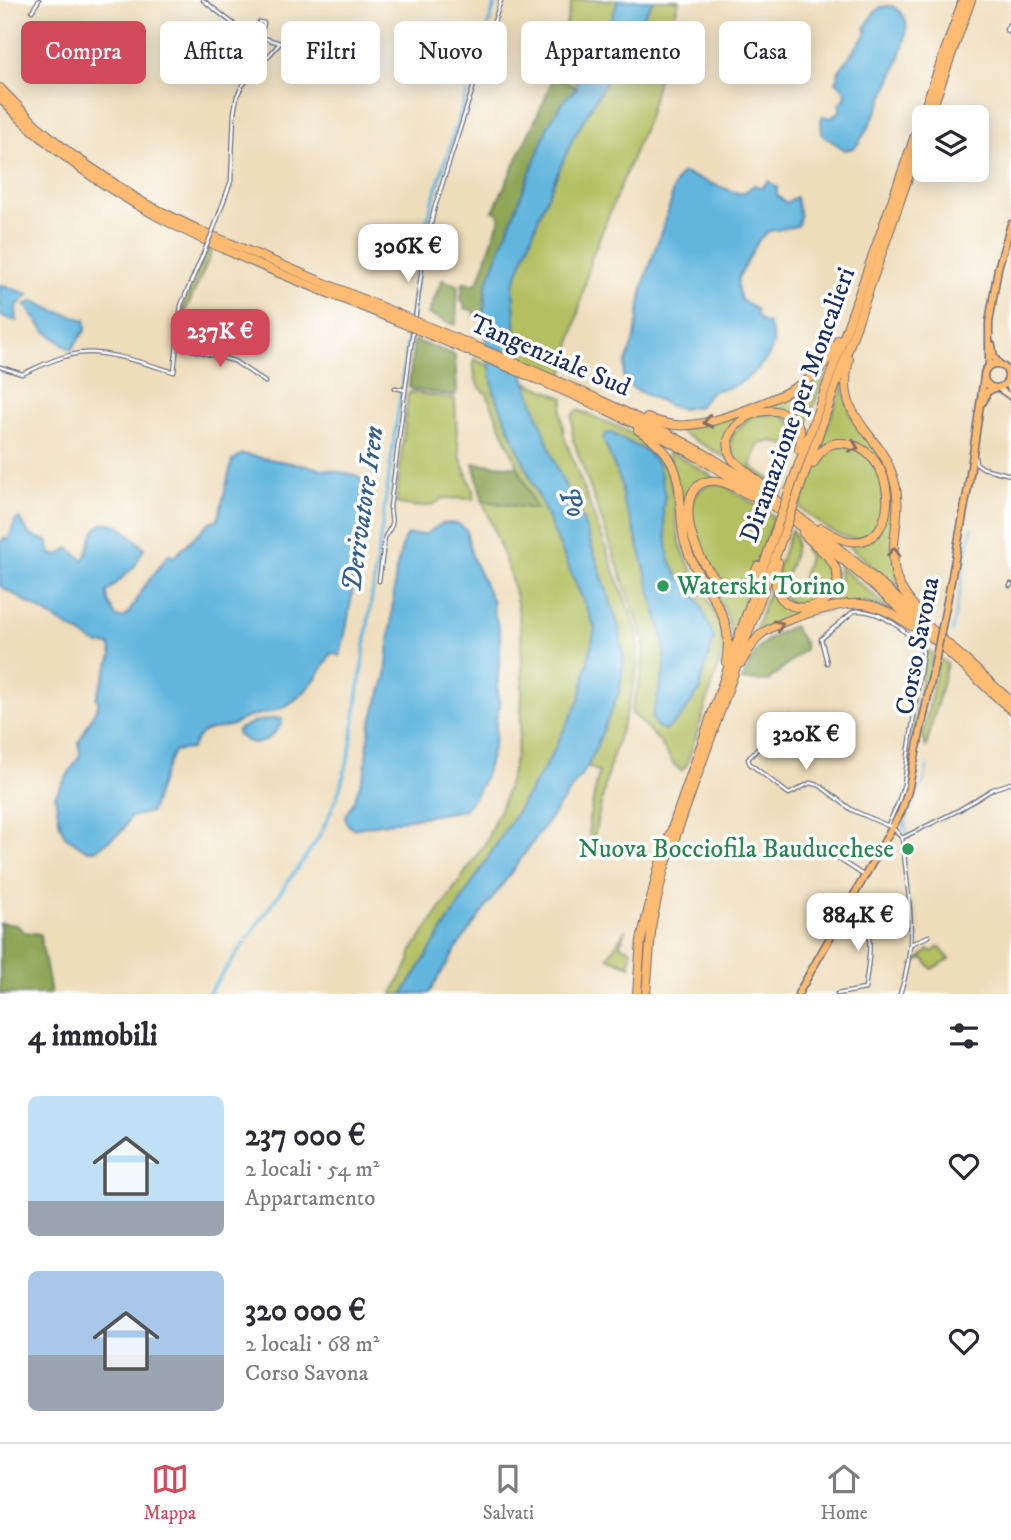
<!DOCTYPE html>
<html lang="it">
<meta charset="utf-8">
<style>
:root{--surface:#fff;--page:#f7f7f7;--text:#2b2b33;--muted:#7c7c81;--line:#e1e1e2;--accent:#d1495b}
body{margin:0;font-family:"IM FELL DW Pica",serif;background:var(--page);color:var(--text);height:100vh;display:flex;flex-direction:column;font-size:26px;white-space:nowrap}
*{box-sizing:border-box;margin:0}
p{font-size:23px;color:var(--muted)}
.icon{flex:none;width:38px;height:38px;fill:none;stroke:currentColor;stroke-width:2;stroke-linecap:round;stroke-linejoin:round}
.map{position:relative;height:994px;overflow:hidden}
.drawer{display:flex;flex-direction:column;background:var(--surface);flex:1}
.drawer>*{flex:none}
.guide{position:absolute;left:21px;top:21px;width:970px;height:63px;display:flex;gap:14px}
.buttons{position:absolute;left:912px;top:105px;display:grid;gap:14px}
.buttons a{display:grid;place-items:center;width:77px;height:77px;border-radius:10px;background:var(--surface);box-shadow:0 4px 18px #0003;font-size:35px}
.price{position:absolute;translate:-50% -60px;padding:0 16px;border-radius:14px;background:#fff;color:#222;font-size:23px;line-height:46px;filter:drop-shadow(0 2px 4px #0008)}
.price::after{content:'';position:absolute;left:50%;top:42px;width:21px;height:16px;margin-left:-10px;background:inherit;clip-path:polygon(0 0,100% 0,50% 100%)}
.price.selected{background:var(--accent);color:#fff}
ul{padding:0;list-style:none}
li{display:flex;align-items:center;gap:21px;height:175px;padding:0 28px}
li span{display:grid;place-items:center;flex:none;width:196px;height:140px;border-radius:10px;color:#555}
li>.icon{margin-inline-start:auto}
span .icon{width:84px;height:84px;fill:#fffc;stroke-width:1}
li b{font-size:30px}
h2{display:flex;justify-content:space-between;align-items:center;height:84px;padding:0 28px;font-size:30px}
.tag{padding:0 24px;border-radius:10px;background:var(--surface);box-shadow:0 4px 18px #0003;font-size:24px;line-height:63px}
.tag.selected{background:var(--accent);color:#fff}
.tabs{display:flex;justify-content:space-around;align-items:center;height:98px;border-top:2px solid var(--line);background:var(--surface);font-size:19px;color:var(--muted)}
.tabs a{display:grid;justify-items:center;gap:4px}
.tabs .selected{color:var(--accent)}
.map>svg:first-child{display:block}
.green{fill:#b3bf61;stroke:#677760;stroke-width:2}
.forest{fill:#8ea657;stroke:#546a5a;stroke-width:2}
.water{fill:#62b6de;stroke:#3e729e;stroke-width:2}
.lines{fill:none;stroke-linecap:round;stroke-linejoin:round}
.stream{stroke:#62b6de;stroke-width:2}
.canal{stroke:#62b6de;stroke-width:3.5}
.street-casing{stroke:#656c7f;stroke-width:5}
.secondary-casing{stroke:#656c7f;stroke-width:8}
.primary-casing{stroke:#656c7f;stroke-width:9}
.highway-casing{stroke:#656c7f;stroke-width:10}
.street{stroke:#fff;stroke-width:2.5}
.secondary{stroke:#ffe4c6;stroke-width:5}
.primary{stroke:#ffbb71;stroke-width:6}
.highway{stroke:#ffbb71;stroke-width:8}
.street-bridge-casing{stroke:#656c7f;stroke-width:5;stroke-linecap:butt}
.primary-bridge-casing{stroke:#656c7f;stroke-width:9;stroke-linecap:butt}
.highway-bridge-casing{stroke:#656c7f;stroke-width:10;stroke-linecap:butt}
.street-bridge{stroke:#fff;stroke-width:2.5}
.primary-bridge{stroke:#ffbb71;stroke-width:6}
.highway-bridge{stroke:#ffbb71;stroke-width:8}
.oneway{stroke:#826e67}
.leisure-dot{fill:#2e9e5b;stroke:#fff;stroke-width:2.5}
.labels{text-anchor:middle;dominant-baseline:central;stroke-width:7;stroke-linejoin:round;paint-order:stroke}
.street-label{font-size:26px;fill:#1b2f5e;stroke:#fff}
.leisure-label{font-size:26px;fill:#27864d;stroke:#fff;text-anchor:start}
.water-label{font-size:28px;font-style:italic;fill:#345e8b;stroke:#fff}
</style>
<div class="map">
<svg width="1011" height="994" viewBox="0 0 1011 994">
<rect width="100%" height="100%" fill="#fff"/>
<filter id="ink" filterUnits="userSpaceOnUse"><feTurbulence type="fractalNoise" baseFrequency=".0143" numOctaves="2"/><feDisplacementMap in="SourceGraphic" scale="14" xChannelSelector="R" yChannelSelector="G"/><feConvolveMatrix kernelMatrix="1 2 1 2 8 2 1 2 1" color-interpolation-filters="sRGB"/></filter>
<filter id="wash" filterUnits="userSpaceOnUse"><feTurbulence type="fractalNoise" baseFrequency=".00686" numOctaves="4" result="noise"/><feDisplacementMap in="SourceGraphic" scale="28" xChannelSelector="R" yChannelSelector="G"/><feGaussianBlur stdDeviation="1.57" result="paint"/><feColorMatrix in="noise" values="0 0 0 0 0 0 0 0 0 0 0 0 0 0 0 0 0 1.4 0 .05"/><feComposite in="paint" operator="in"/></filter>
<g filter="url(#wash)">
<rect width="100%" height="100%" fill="#edb"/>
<g class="green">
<path d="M572,0H618C610,23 605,45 586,60L585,72L577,88L553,77Z"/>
<polygon points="653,0 679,0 648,118 591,259 563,376 517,357 513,286 542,209 572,140"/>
<polygon points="208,248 212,252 181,321 181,311"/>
<path d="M474,359L490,366L494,393L595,628L580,699L547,765L403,994H392L410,961L411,952L488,839C491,825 499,813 504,799C508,786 512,772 515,758C525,719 524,631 515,593C507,562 494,531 483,501L536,509L487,394C475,385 473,374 474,359Z"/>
<polygon points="829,363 804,433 777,409 732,427 730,460 675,429 782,396"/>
<path d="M526,382L564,398L561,411L564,436L637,631C644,679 619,727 608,773C601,800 597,827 590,853L589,820L599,772L588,766L619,692L624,661L619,627L583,521L558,471Z"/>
<polygon points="843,384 850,414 882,457 893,484 898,589 847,544 879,531 889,487 860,446 820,447"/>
<path d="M412,392L455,399L457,436L460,456L473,491V499L442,498C432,511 410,506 396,503L408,394Z"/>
<path d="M578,410C597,419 636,432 650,445C678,472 671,510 681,545C693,583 725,611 723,652L686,767L681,771L673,763L660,742L631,712L642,672L644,640L573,439L572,416Z"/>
<polygon points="781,414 796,427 798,447 782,494 776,482 789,446 773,441 759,444 751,466 775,483 773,488 737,461 730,445 733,434 752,416"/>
<path d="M833,446C838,446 845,445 850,447C896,460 892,548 850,538C830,534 815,519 799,507L818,459Z"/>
<path d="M668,450L715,478C706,480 694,483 689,494C683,507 698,559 706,572C710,579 715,583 722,587L752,581L732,638L725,610L702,574L689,547Z"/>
<path d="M709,484L724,485L774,517C768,534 757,579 737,583C732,584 725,581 720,580C702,556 671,504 709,484Z"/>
<path d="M791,530C803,540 789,565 786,578L790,583L797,585L801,583L809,557L804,548L810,545C819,553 833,562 835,575C837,594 813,609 795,604C791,603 785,598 781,596L777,571Z"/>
<polygon points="839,566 892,611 868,602 783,619 752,640 771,586 780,602 814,608 840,581"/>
<polygon points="926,650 933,653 920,723 912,744"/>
<polygon points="939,658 947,664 926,748 923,736"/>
<polygon points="626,929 620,945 631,950 630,966 608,957"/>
<polygon points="939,947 950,959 932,969 923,958 911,966 929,950 932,952"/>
</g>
<g class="forest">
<polygon points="553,77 577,88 565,99 549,124 486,286 483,319 474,316 474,311 464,308 464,302 461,301 463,283 475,284 479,280 500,218 497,212 493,211 544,101"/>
<polygon points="442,280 458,285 456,324 454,325 428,314"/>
<polygon points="414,340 455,355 457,392 454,396 412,389 409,386"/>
<polygon points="473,463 518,467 536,509 483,501"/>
<path d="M793,626L805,644V649L768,681L742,680C757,648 760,640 793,626Z"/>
<polygon points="0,923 17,925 24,932 40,934 51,994 0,994"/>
</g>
<g class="water">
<path d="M618,0H653L572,140L542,209L513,286L517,357L558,471L583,521L619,627L624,661L619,692L588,766L458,946L429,993L403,994L546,765L580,699L595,628L494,393L483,323L486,286L549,124L565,99L577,88L576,78L585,72L586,60C605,45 610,23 618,0Z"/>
<path d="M893,6C898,10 905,15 906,22C911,44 870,132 854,148L845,150L822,135L821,119L823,116L831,118L841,110L839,104C851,96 845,89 836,82L839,71L867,32L865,28L873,14L881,7Z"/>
<path d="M683,173L737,193H744L754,185L762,188L768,181L777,187V195L786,203L796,197L800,216L798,226L770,231L760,238L738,278L737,286L741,300L757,310L756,315L762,322L768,323C770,329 774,338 773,344C771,360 746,382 731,387C712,393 713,386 700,406L682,409L675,408L636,390L625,382L623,377L625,365L635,337L643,286L671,202C671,192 675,179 683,173Z"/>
<polygon points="0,285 29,294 16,307 17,321 0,316"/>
<polygon points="34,301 50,309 85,320 86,329 71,350 44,330 25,305"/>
<path d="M611,433L646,451L658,464L665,494L663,509L669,558L678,577L690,585L700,603L714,638L701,682V690C688,703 683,721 664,730L656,726L652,718L665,668L664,641L633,526L623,501L621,483L603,438L605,434Z"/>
<path d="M242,454L355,475L364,481C360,539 354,600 340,656L331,653C320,674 307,694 286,706C273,714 258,713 244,719C239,721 235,725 230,726C208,731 202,726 191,749L174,751L163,776L151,812L130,817L123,830L96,850H86L65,836L60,825L55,796L80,755L79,742L99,703L96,698L112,656L110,645L97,644L0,586V543L4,538L8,540L15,521L19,518L30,535L47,541L51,554L59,555L69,548L83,560C89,553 88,547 91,539C105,504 129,534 144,548L135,566L107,592L108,601L116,617L123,618L128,614L144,587L169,554L174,557L211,521L218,520L232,461Z"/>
<path d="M443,523L459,524L466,530L472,557L493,602C492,613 497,619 499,629C504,655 493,682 500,706C494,716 497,728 495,739C490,763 482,794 463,810L352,829L346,822L345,816L353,803L365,771L370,726L386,676L396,570L404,539L407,535L425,534Z"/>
<path d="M276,718L282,719V724C267,743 256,751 237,734V730L254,722Z"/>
</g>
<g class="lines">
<g class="stream">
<polyline points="952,632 972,527"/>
<polyline points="901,831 905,822"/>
<path d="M909,839C896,811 928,791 927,765"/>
</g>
<g class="canal">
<polyline points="411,320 419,258 429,213 496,0"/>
<path d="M208,994L316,842C332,813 343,783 350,751L410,327"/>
</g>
</g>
</g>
<g filter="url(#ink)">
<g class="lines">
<defs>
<g id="street">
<polyline points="203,0 244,32 280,43 242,86 237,96 234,113 231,181 214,228"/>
<polyline points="32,11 39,0"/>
<polyline points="259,22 264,23 261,36"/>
<polyline points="1009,24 1006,30 1011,33"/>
<polyline points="467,74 481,76"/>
<polyline points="415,320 423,260 434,210 501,0"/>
<polyline points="178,346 234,361 265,382"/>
<path d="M0,367L22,374C41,366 63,354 84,353C108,351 150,365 174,372L181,305L204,252"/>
<polyline points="395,388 405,390"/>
<polyline points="975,457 976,463 983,468 1011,475"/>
<polyline points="379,581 385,537 392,525 390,507 413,330"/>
<polyline points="1010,586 1011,584"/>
<path d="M827,663L821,639L854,611C880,609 909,631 923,652L904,784L898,803L888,825"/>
<path d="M791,714L748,759L750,764L789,794L810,783L819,785L852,810L893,828L902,838C908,893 919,940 900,994"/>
<polyline points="902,838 959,810 993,789 1011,783"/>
<polyline points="822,848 863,875"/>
<polyline points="911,944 929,936"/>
<path d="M837,994L865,989C868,962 875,938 862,913L849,908"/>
</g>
<g id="secondary">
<polyline points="1007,382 1011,391"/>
<polyline points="998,388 1011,397"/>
</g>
<g id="primary">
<polyline points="992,345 994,357 1000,365"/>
<circle cx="996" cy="376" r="12"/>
<polyline points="989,366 989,323 998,268 1011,224"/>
<polyline points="983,402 987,392 995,388"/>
<polyline points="951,581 968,488 984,377"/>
<polyline points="798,994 901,812 908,791 936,657"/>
</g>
<g id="highway">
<polyline points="0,88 35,124 71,154 140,201 201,231 403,316"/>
<path d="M0,98C112,217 256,262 402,323"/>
<polyline points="929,117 971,0"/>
<path d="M417,322C519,365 624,405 720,463C827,528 918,618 1011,701"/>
<path d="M416,329C518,372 624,411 719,470C827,537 918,625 1011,710"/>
<path d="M849,359C834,422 879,428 894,480C905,515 885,550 898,582C903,594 912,603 919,613"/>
<path d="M647,418C661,423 675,427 689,425C720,423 797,393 818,371C827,362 833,352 838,340"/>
<path d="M638,430C652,439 664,447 672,463C684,487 678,517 685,543C698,589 737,608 726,662"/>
<path d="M813,464C819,452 827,442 841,443C900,446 902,549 850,541C839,540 830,533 821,528"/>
<path d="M765,487L733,460L729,452L728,440C742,399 812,400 799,449"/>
<polyline points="789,492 963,0"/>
<path d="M752,496C741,492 729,482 717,481C648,475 721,646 758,566"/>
<polyline points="796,499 924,132"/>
<path d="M778,562C759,634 857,609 834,565C827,552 812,544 803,533"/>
<path d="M741,663C747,654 752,644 759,636C776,621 840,601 862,604C880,606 897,616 911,626"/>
<polyline points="637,994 641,940 659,866 779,521"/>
<polyline points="646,994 652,921 664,869 786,527"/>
</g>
</defs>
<use href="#street" class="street-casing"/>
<use href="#secondary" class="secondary-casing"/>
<use href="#primary" class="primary-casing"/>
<use href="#highway" class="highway-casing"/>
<use href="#street" class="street"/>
<use href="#secondary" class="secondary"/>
<use href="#primary" class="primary"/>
<use href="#highway" class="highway"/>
<defs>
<polyline id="street-bridge" points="204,252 214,228"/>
<polyline id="primary-bridge" points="936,657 951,581"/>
<g id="highway-bridge">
<polyline points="403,316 417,322"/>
<polyline points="402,323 416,329"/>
<polyline points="779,521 789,492"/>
<polyline points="786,527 796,499"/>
</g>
</defs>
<use href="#street-bridge" class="street-bridge-casing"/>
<use href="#primary-bridge" class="primary-bridge-casing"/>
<use href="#highway-bridge" class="highway-bridge-casing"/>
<use href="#street-bridge" class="street-bridge"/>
<use href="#primary-bridge" class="primary-bridge"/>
<use href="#highway-bridge" class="highway-bridge"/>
</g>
<defs><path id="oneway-chevron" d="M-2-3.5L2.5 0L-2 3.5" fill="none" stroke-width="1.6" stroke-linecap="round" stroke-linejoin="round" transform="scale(1.75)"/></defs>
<g class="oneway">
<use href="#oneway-chevron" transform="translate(708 422) rotate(167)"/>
<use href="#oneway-chevron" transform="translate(854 447) rotate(21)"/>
<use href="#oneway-chevron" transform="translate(894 552) rotate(-86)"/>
<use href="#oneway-chevron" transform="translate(779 625) rotate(-24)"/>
</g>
</g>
<g class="leisure-dot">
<circle cx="663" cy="586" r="7"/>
<circle cx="908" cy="849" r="7"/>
</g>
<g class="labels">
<g class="street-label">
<text transform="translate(550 356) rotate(23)">Tangenziale Sud</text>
<text transform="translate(798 405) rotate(-70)">Diramazione per Moncalieri</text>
<text transform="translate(918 646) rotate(-79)">Corso Savona</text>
</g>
<g class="leisure-label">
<text x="677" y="586">Waterski Torino</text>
<text x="894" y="849" text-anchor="end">Nuova Bocciofila Bauducchese</text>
</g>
<g class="water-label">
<text transform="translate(572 502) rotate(68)">Po</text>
<text transform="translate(363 509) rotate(-82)">Derivatore Iren</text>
</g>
</g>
</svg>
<div class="buttons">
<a><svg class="icon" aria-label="layers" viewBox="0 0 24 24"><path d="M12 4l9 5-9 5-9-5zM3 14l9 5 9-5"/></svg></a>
</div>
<b class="price" style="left:408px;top:284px">306K €</b>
<b class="price selected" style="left:220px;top:369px">237K €</b>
<b class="price" style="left:806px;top:772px">320K €</b>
<b class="price" style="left:858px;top:953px">884K €</b>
<div class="guide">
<a class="tag selected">Compra</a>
<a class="tag">Affitta</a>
<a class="tag">Filtri</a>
<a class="tag">Nuovo</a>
<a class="tag">Appartamento</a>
<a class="tag">Casa</a>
</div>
</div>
<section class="drawer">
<h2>4 immobili<svg class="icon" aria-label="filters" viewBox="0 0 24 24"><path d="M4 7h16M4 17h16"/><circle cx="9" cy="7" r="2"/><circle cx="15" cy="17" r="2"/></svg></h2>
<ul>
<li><span style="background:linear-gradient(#bfe0f5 75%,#9aa5b1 0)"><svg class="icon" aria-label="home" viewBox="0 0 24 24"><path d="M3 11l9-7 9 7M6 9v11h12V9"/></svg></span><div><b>237 000 €</b><p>2 locali · 54 m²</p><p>Appartamento</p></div><svg class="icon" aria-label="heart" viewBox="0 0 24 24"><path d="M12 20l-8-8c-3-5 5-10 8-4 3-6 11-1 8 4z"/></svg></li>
<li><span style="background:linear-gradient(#a9c7e8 60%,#9aa5b1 0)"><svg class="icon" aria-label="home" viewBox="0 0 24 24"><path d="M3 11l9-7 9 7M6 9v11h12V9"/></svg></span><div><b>320 000 €</b><p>2 locali · 68 m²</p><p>Corso Savona</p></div><svg class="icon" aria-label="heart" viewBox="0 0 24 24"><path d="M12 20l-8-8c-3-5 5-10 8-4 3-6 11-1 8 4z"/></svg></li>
</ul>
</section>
<nav class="tabs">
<a class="selected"><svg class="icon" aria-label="map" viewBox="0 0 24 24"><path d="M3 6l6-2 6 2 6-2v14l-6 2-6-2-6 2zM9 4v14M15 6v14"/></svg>Mappa</a>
<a><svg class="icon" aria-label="saved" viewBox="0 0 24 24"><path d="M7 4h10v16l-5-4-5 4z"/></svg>Salvati</a>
<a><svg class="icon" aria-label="home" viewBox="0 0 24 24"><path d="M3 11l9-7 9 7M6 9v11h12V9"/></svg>Home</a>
</nav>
